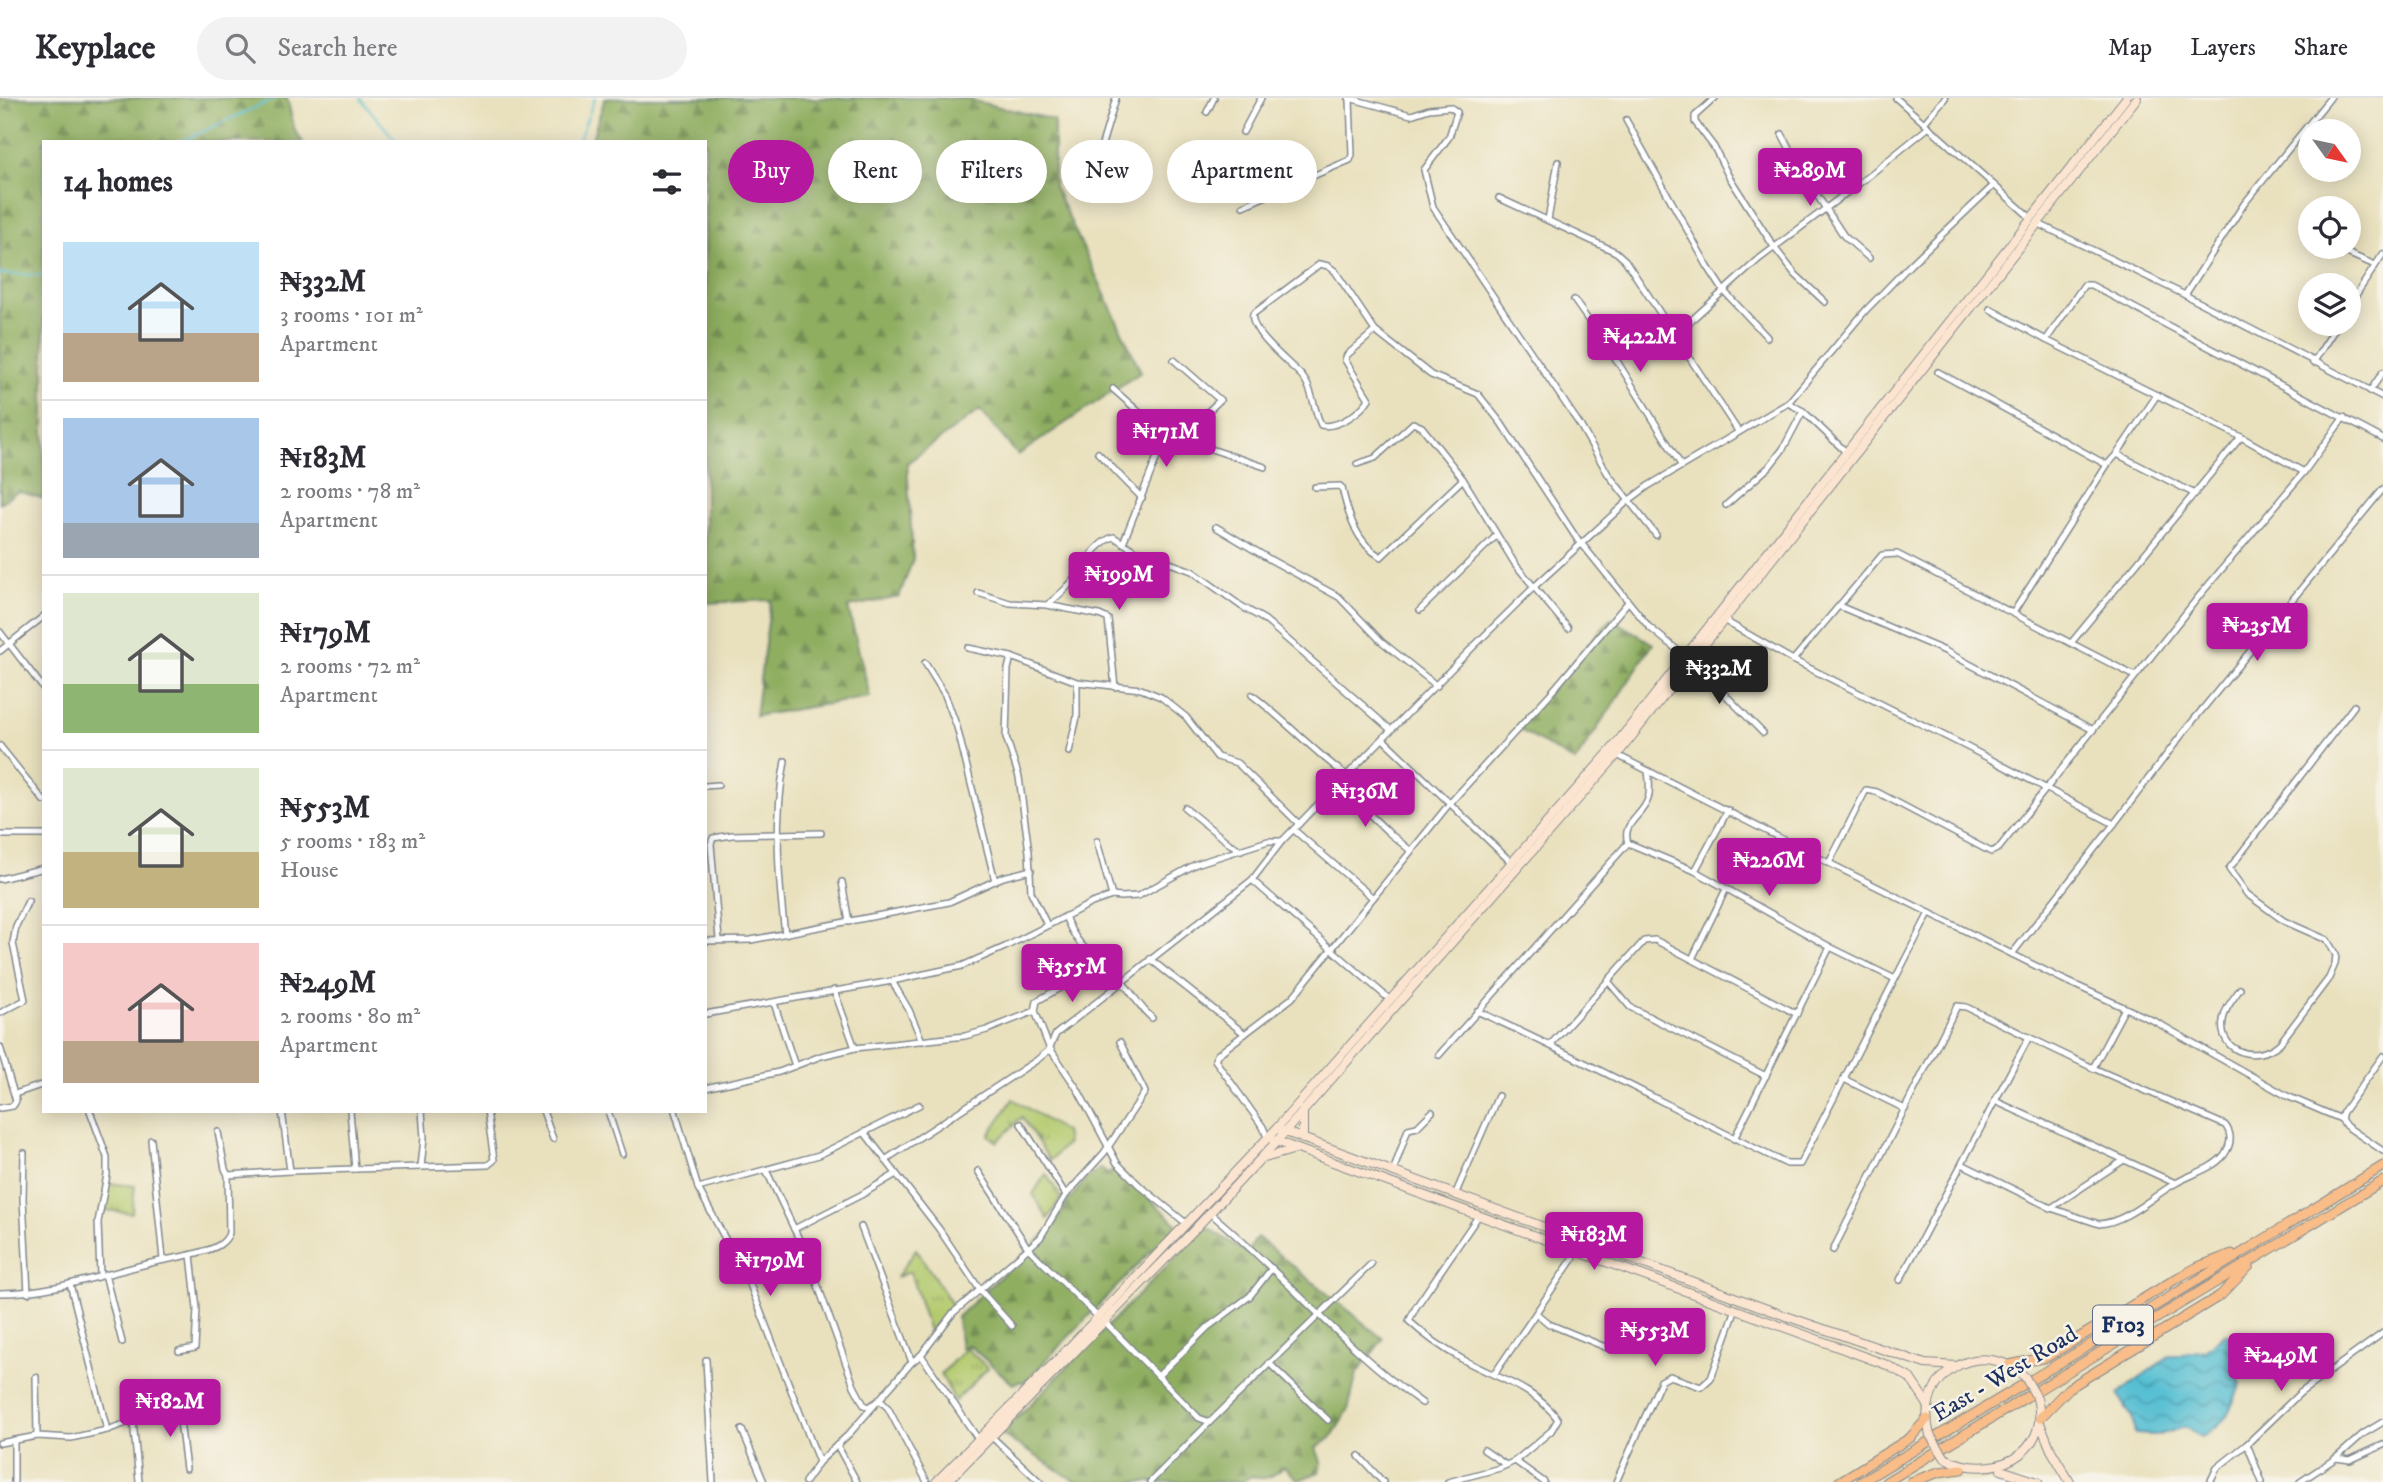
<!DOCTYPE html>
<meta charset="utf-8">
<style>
:root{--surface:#fff;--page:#f2f2f3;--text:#2b2b33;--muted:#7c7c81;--line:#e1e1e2;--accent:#b5179e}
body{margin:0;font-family:"IM FELL DW Pica",serif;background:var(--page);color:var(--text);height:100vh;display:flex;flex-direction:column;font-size:26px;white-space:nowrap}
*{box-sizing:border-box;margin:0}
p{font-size:23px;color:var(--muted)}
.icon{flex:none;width:38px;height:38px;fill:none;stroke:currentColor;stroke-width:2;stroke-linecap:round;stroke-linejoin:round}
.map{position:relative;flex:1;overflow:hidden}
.drawer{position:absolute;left:42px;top:42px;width:665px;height:973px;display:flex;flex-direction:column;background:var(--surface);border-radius:0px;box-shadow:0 4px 18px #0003}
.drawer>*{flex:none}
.guide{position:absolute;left:728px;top:42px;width:665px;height:63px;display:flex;gap:14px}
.needle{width:46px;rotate:123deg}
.controls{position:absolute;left:2298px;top:21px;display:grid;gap:14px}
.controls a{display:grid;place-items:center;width:63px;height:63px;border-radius:50%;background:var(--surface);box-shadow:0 4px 18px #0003;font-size:35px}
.price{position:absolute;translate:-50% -60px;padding:0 16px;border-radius:7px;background:var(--accent);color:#fff;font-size:23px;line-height:46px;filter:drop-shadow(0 2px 4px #0008)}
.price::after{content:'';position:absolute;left:50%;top:42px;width:21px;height:16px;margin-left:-10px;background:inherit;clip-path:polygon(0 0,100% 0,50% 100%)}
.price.on{background:#222;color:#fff}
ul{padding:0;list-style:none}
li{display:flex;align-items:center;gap:21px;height:175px;padding:0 21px}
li+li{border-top:2px solid var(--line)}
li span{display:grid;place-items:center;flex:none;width:196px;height:140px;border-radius:0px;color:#555}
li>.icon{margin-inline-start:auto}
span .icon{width:84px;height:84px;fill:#fffc;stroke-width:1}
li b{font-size:30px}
h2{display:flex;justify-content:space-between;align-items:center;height:84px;padding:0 21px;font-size:30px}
.tag{padding:0 24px;border-radius:32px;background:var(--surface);box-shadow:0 4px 18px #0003;font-size:24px;line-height:63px}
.tag.on{background:var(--accent);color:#fff}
header{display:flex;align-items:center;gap:42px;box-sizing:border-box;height:98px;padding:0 35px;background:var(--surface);border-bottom:2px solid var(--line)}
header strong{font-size:33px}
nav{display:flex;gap:38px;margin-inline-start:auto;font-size:24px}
.search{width:490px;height:63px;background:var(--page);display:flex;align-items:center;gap:18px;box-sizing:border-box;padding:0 24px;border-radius:38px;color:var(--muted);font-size:26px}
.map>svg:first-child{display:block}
.grass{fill:url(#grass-tufts);stroke:#687c66;stroke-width:2}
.forest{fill:url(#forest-firs);stroke:#556e60;stroke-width:2}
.water{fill:url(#water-waves);stroke:#387798;stroke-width:2}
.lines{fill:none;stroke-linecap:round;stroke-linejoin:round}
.stream{stroke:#56bfd3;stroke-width:2}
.street-casing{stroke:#82888e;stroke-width:8}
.secondary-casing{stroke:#82888e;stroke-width:10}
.primary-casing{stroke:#82888e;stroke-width:11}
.street{stroke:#fff;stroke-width:5}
.secondary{stroke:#fce5d0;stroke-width:8}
.primary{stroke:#f8bd89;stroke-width:9}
.secondary-bridge-casing{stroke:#82888e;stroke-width:10;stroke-linecap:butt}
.secondary-bridge{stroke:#fce5d0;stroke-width:8}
.labels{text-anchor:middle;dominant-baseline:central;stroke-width:5;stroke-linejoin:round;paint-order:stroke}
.shield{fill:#f7f3e8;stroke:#5d6a87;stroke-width:2}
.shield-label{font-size:23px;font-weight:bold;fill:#1b2f5e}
.street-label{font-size:24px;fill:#1b2f5e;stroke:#f7f3e8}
</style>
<header>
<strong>Keyplace</strong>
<div class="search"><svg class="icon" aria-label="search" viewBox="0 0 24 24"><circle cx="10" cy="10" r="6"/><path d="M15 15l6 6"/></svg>Search here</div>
<nav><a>Map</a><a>Layers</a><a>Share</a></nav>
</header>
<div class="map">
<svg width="2383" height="1384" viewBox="0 0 2383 1384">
<defs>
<pattern id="grass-tufts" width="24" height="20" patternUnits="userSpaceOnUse" patternTransform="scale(1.75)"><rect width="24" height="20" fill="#b4ca6e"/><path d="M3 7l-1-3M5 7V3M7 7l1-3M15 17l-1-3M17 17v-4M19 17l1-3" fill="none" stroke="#92a45e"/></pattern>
<pattern id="forest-firs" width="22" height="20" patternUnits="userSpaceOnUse" patternTransform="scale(1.75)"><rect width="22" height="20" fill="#8fae61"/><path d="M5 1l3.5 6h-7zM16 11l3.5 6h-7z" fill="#748e53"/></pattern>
<pattern id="water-waves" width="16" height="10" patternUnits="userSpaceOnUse" patternTransform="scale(1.75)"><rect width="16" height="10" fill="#56bfd3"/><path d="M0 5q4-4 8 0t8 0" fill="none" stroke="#469cae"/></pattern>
</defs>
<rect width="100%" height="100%" fill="#f7f3e8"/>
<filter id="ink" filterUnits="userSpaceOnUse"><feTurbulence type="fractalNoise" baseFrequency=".0143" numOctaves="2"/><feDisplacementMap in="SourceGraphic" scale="14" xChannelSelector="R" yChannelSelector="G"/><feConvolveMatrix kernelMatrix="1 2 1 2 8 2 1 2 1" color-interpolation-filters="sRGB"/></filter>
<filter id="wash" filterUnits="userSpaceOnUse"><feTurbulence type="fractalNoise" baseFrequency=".00686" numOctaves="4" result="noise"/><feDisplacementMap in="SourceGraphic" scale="28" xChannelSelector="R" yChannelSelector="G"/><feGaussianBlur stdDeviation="1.57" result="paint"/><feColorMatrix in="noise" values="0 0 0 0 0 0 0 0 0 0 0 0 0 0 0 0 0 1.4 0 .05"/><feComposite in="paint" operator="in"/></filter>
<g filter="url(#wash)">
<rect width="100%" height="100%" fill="#e9e1be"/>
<g class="grass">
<polygon points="1013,1001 1065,1034 1067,1045 1050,1063 1022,1019 997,1044 989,1037"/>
<polygon points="1046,1076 1061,1099 1048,1121 1033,1096"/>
<polygon points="107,1085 135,1088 132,1115 104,1112"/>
<polygon points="916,1151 953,1208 931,1239 910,1174 897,1179"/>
<polygon points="966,1250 988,1270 955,1303 941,1276"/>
</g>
<g class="forest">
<polygon points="0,0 287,0 295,33 303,44 44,44 44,401 18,393 0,405"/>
<polygon points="605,0 962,0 1054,22 1054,88 1141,274 1018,357 980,312 907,365 913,461 899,499 848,509 870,599 755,618 771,502 705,505 705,44 591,44"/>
<polygon points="1611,520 1653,546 1575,664 1517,630"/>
<polygon points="1101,1070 1107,1076 1117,1071 1177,1126 1024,1285 1020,1283 1013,1286 969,1247 961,1250 957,1219 1054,1128 1067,1105 1087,1080"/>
<path d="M1206,1128L1247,1155L1257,1139L1383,1241L1357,1275L1348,1312L1331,1340L1316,1350L1322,1366L1319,1374L1299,1382L1284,1369C1273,1378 1265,1384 1251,1378L1242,1384H1077L1001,1336Z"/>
</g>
<path class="water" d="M2225,1236L2236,1243L2244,1255L2233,1268L2241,1286C2230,1312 2228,1324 2202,1339L2185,1329L2158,1337L2135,1336L2132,1319L2118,1296L2169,1258L2205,1252Z"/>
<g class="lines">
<g class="stream">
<polyline points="360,0 397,44"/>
<polyline points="180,44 276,0"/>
<polyline points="578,44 595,0"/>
<polyline points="0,176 44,177"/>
</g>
</g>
</g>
<g filter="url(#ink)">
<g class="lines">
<defs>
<g id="street">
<polyline points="1349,0 1411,17 1429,11 1450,9 1457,14 1449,39 1424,72 1433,109 1580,327 1608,376 1656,437"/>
<polyline points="1715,0 1695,18 1695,24 1714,49 1728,77 1774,149 1795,176 1825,204"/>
<polyline points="1896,0 2031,120"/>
<polyline points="1207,14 1214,0"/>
<polyline points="1626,22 1708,169 1723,192 1767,239"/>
<polyline points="1924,25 1945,0"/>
<polyline points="1243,34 1261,0"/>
<polyline points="1782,36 1803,76 1844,138 1869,160"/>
<polyline points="1096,66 1116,0"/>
<polyline points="1499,100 1616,154 1625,162 1738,333"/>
<polyline points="1243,108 1350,62 1352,57 1350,1"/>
<polyline points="1548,122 1558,64"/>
<polyline points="2037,125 2185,197 2383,299"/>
<polyline points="2333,149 2375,167"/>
<polyline points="2185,197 2244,106 2330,0"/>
<polyline points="1574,202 1619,266 1681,367"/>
<polyline points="2348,209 2383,156"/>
<polyline points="1990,211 2046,242"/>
<path d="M1375,233L1335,173L1328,168L1320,166L1253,216C1248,232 1288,264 1300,276C1313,289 1313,310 1321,327C1337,331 1361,314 1369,301L1345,262L1347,257L1375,233L1431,277L1478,296L1501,325L1581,447"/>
<polyline points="1675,237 1759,161 1866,80 1929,29"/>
<polyline points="2313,265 2338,226"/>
<polyline points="1938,274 2107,367"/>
<polyline points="1113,291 1156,329 1169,347"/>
<polyline points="2370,293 2383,274"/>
<polyline points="1788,305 1866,212 1912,165 1994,87"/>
<polyline points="1193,329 1208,350 1265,369"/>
<polyline points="1098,355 1142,400"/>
<polyline points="2117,356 2157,297"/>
<polyline points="1357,366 1375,360 1413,325 1422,329 1463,381 1515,466 1568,530"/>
<polyline points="2304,374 2344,319"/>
<path d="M1315,389L1340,388L1342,390C1348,416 1356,445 1381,459L1463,381"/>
<polyline points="1726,407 1769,369 1783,351 1803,313"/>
<polyline points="1216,429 1271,462 1339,499 1381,543 1437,588"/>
<polyline points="1123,445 1159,354 1179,341 1220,302 1174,262"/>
<polyline points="1582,446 1649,529 1686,559"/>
<path d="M978,495L1010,505L1047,507C1054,501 1062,495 1068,488C1083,474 1092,445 1114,439L1134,452L1192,473L1241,508L1265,522L1391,632"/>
<polyline points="1047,507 1099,517 1108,521 1115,589"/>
<polyline points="1839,508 1945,553 2093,632"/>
<polyline points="1420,512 1496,438"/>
<polyline points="2013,515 2107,367 2117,356 2195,396"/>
<polyline points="1725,523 1793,562 1969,650 2114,726 2012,856"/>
<polyline points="0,534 44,591"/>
<polyline points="2071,545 2241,339"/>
<polyline points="968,550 1011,559"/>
<polyline points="0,553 44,518"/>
<polyline points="1793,562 1882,457 1897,456 2135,578"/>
<polyline points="1693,564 1763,635"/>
<polyline points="925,565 945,597 957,629 995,783"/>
<path d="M1252,597C1285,622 1313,653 1346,677"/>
<polyline points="1383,641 1512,765"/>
<polyline points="0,648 44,703"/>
<polyline points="1069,654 1077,619 1077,584"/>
<polyline points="1617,657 1829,765 1866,692 1877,694 1991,754 1999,750 2200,497 2304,374 2241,339 2046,242 2084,187 2091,187 2383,341"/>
<polyline points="1338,686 1388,734 1411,753"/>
<polyline points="705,688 718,687"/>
<polyline points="1185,710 1230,746 1241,752"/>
<polyline points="2114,726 2183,635 2383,391"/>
<polyline points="1294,732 1373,800"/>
<polyline points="0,737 44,737"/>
<polyline points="1097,743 1112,798"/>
<path d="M1628,745C1621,725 1642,719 1648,701C1651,693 1649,682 1648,673"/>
<polyline points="1829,765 2062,881 2156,924 2287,998 2341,1021"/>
<polyline points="1695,773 1830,849"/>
<polyline points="0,781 44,770"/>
<polyline points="1252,782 1389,901"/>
<polyline points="842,784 849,824"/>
<path d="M1065,818C1078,854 1100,860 1123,885C1134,897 1140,910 1152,920"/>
<polyline points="1047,827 1031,794 1029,754 1019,679 1006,639 1008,571 1011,559 1077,584 1141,591 1161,599 1186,619 1217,659 1237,665 1299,726"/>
<path d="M785,836C778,779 774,720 785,663"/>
<polyline points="719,842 711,746 713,740 732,737 821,735"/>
<polyline points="705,843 751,842 949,804 1003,779 1031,772"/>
<polyline points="1150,861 1245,936"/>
<polyline points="1692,861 1726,791"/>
<polyline points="1101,866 1037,903 1035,913 1049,949 1078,992 1117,1065 1139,1087 1187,1126"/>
<polyline points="892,883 909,912 922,943"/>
<polyline points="1608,883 1630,909 1766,978"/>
<path d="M2240,891C2235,899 2228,906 2225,915C2212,950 2253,969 2280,945L2329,880L2335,866L2336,857L2327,842L2284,823L2247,796L2229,771L2354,608"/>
<polyline points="834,892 855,950"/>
<polyline points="774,905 795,968"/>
<path d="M1477,913C1582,961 1684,1016 1787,1066H1800L1929,815"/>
<polyline points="0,915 25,902 13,845 16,828 28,803"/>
<polyline points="705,916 892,883 962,868 1005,849 1092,805 1112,798 1121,799 1138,798 1196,766 1268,743 1282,743"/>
<polyline points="1551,946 1644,843 1655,842 1797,916"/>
<polyline points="0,949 16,1003 13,1008 0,1010"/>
<polyline points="1439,957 1628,745 1695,773 1728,712"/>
<polyline points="2383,958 2343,1014 2341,1021 2346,1028 2383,1053"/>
<polyline points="2093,970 2125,910"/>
<polyline points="1844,981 1905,1011"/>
<polyline points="705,990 779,974 821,958 855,950 965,938 987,932 1035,913"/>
<polyline points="15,996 44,986"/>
<polyline points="1995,1003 2175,1085"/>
<polyline points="90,1013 107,1059 107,1077 98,1124 100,1177"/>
<polyline points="282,1013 290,1073"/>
<polyline points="350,1013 355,1071"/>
<polyline points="543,1013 553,1041"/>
<polyline points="608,1013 622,1056"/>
<polyline points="675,1013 698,1090 751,1189 819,1364 805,1384"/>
<polyline points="1021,1026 1066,1097"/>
<polyline points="864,1034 939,1131 980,1192 1012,1228"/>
<polyline points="1267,1039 1263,1029 1215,962 1217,957 1292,900 1450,705 1549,597 1628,504"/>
<polyline points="1734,1041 1830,849 1895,881"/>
<polyline points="151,1042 163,1161"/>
<polyline points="24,1055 23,1101 28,1195"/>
<polyline points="885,1062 1037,962 1048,953 1056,936 1252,782 1282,743 1473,549 1535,488 1628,403 1648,388 1788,305 1803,313 1847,355"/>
<polyline points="1962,1066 2051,1110 2124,1062"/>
<polyline points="421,1069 424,1040 422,1013"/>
<polyline points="766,1072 808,1160 854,1288 864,1307 868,1309 880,1302 888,1310 927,1384"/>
<polyline points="978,1073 1028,1150 1098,1219"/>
<polyline points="1393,1074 1408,1031 1417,1029 1432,1014"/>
<polyline points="228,1077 290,1073 488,1067 494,1062 487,1013"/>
<polyline points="698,1090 819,1057 919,1007"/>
<polyline points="1455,1097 1498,998"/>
<path d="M1210,1115C1283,1175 1344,1250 1422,1305"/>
<polyline points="861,1129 912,1264"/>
<polyline points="794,1131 861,1097 896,1076"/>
<path d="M1833,1152L1957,908L1966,909L2093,970L2225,1027C2233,1037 2231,1047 2224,1057C2213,1071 2191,1076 2176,1085C2152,1098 2128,1124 2099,1126L2051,1110"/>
<polyline points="105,1176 122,1244"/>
<polyline points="1900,1182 2029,939"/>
<polyline points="70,1186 107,1332"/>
<path d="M0,1195C50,1195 98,1178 147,1166C166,1161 186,1159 204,1153C215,1150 225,1146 229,1135L228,1077L225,1071L218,1034"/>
<polyline points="1536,1215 1549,1226 1610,1251"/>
<polyline points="1105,1224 1199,1320 1210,1324 1371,1166"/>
<polyline points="179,1253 195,1250 197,1211 191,1157"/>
<polyline points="921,1257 978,1341"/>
<polyline points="706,1262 713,1384"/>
<polyline points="1269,1265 1328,1322"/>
<polyline points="1495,1275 1578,1153"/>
<polyline points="1158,1278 1208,1229 1250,1198 1272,1170"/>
<polyline points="36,1279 37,1338"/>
<polyline points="178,1307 186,1371"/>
<polyline points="133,1323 139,1383"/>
<polyline points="742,1332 764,1384"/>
<polyline points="992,1339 1040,1384"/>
<polyline points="0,1345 37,1338 71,1340 107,1332 178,1307 208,1286"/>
<polyline points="2247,1346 2262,1384"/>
<polyline points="837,1347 857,1384"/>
<polyline points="1484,1352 1506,1367"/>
<polyline points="1359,1358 1383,1384"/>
<polyline points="2336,1360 2350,1362 2383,1347"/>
<polyline points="1515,1363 1544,1384"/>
<polyline points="819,1364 849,1336 912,1264 921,1257 953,1215 1040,1140 1066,1097 1104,1055 1145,994 1120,944"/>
<polyline points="14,1384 14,1342"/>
<polyline points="1150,1384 1210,1324"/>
<path d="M1448,1384L1500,1370L1515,1363L1551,1333L1558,1321C1533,1288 1495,1280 1462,1261C1444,1251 1424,1237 1409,1223L1416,1209L1479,1117"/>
<polyline points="1616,1384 1661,1283 1670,1278 1701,1289 1711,1280 1736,1211"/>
<polyline points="2210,1384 2217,1370 2247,1346 2300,1295 2383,1235"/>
<polyline points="2300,1384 2336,1360 2363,1336 2383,1324"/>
</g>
<g id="secondary">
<polyline points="1280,1032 1786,1218 1925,1266 1957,1268"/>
<polyline points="1303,1041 1303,1012"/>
<polyline points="1273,1042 1887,1267 1910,1280 1928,1307"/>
<polyline points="1261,1061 1296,1051"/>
<polyline points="2040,1325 2051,1352 2070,1384"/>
<path d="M1930,1337C1913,1278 1980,1236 2025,1279"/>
<path d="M1945,1360C1991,1384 2052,1357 2037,1300"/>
<polyline points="2001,1372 2038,1384"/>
<polyline points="936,1384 1061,1258 1276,1031 1612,651 2126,0"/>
<polyline points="947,1384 1193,1133 1276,1044 1617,657 2137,0"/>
</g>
<g id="primary">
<polyline points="2009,1267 2047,1259 2179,1179 2198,1169 2232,1156"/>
<polyline points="2040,1320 2069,1290 2221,1197 2249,1168"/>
<polyline points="1839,1384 1910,1340 1927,1321"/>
<polyline points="1861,1384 2203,1179 2383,1068"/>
<polyline points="1886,1384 2383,1083"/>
<polyline points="1911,1384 1939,1374 1962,1371"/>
</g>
</defs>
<use href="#street" class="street-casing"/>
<use href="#secondary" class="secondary-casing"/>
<use href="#primary" class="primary-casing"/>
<use href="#street" class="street"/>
<use href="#secondary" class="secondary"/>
<use href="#primary" class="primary"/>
<defs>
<g id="secondary-bridge">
<polyline points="2025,1279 2037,1300"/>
<polyline points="1930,1337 1945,1360"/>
</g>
</defs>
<use href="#secondary-bridge" class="secondary-bridge-casing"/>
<use href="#secondary-bridge" class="secondary-bridge"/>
</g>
</g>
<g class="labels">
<rect class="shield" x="2093" y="1207.5" width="60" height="39" rx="5"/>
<g class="shield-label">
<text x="2123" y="1227">F103</text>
</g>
<g class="street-label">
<text transform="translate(2005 1276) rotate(-31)">East - West Road</text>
</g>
</g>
</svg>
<div class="controls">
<a><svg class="needle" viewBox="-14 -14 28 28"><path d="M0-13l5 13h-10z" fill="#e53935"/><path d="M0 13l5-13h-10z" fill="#7c7c81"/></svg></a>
<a><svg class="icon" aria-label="locate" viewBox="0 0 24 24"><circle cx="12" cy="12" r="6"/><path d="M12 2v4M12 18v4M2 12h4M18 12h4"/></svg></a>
<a><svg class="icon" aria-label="layers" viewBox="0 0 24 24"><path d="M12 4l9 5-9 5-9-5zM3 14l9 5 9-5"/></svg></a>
</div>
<b class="price" style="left:1810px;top:110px">₦289M</b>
<b class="price" style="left:1640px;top:276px">₦422M</b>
<b class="price" style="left:1166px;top:371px">₦171M</b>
<b class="price" style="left:1119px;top:514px">₦199M</b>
<b class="price" style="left:2257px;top:565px">₦235M</b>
<b class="price on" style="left:1719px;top:608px">₦332M</b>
<b class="price" style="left:1365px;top:731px">₦136M</b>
<b class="price" style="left:1769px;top:800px">₦226M</b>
<b class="price" style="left:1072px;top:906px">₦355M</b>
<b class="price" style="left:1594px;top:1174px">₦183M</b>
<b class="price" style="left:770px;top:1200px">₦179M</b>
<b class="price" style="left:1655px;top:1270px">₦553M</b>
<b class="price" style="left:2281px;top:1295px">₦249M</b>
<b class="price" style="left:170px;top:1341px">₦182M</b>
<div class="guide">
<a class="tag on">Buy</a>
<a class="tag">Rent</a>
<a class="tag">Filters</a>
<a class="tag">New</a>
<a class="tag">Apartment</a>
</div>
<section class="drawer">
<h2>14 homes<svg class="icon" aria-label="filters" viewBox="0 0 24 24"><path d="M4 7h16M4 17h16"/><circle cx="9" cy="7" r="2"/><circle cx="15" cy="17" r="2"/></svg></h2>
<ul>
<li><span style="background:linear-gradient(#bfe0f5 65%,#b9a48a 0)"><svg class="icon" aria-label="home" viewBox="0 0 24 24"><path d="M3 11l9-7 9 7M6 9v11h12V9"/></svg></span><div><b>₦332M</b><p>3 rooms · 101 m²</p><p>Apartment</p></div></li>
<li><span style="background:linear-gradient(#a9c7e8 75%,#9aa5b1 0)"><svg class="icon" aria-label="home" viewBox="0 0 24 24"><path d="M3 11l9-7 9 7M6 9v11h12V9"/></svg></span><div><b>₦183M</b><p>2 rooms · 78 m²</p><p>Apartment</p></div></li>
<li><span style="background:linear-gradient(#dfe7d0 65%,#8fb573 0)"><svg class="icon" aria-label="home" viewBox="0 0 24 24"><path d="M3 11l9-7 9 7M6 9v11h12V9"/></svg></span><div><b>₦179M</b><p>2 rooms · 72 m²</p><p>Apartment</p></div></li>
<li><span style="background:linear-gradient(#dfe7d0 60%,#c2b280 0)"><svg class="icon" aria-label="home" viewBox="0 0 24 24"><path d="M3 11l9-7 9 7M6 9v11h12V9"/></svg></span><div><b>₦553M</b><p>5 rooms · 183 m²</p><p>House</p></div></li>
<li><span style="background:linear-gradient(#f6c9c9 70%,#b9a48a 0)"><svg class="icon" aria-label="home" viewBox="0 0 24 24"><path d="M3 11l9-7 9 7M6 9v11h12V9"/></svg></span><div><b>₦249M</b><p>2 rooms · 80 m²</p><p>Apartment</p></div></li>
</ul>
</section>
</div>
